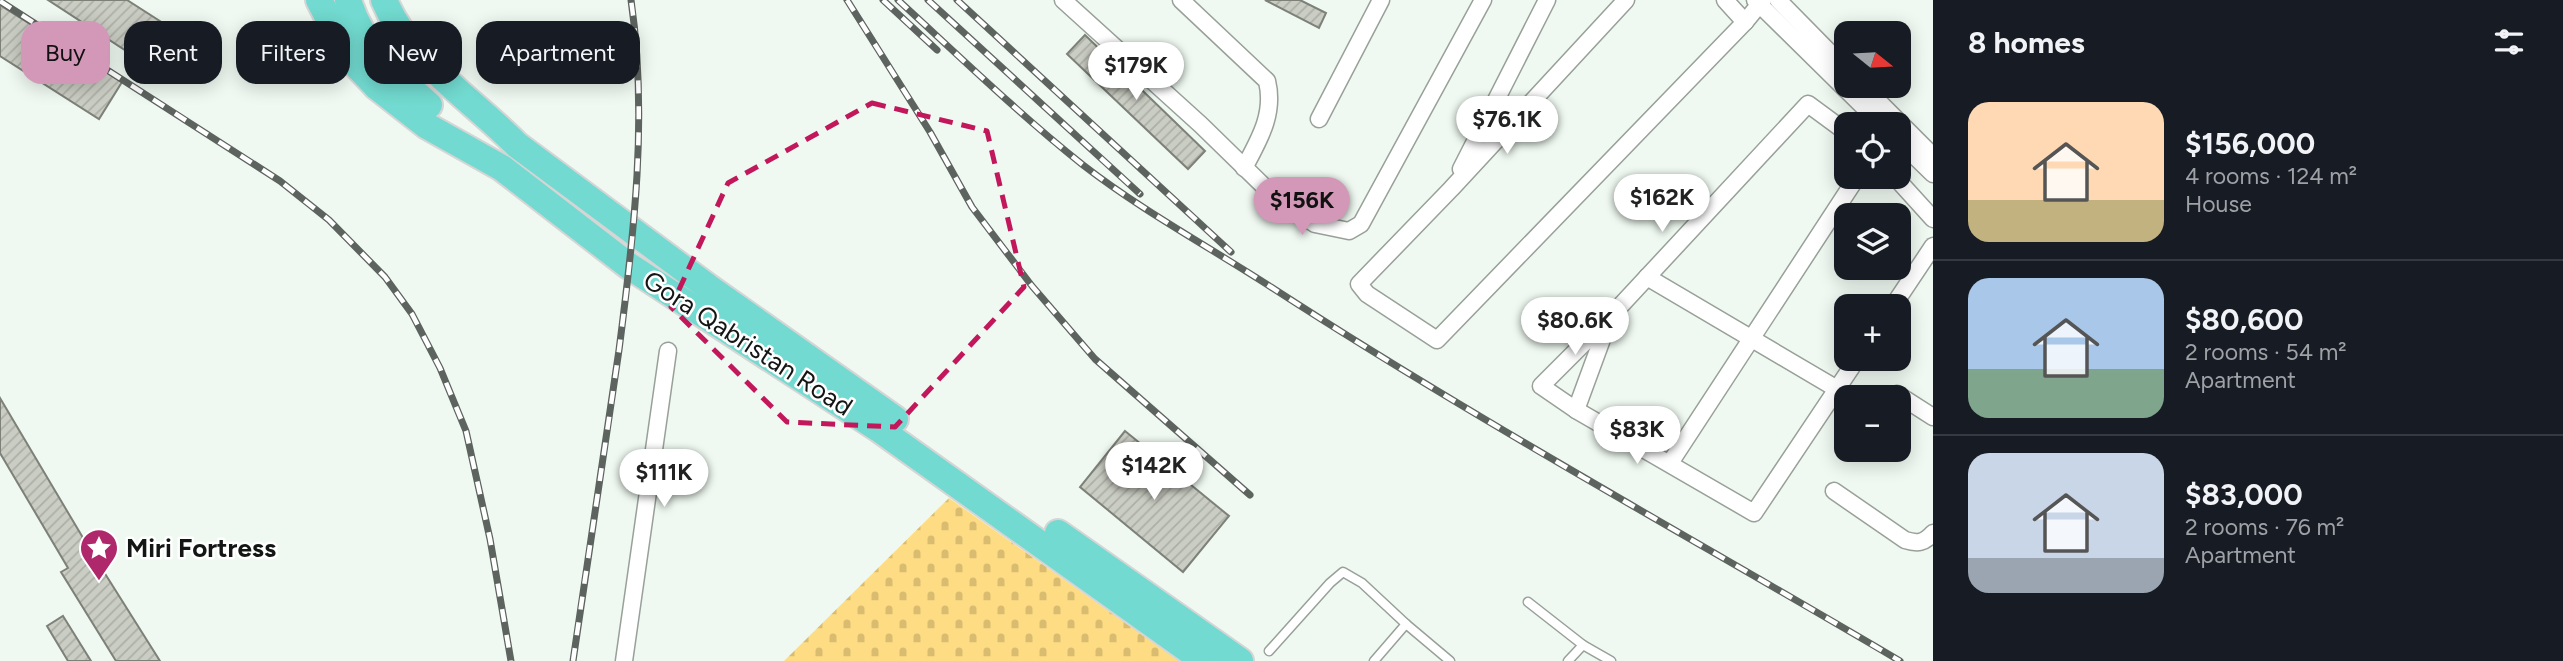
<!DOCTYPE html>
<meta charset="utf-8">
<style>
:root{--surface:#171b24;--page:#242831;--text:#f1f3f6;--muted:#9ea1a6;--line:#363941;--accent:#d398b8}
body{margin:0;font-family:Figtree,sans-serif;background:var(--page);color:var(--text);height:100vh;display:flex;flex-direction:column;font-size:26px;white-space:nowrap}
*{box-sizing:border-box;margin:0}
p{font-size:23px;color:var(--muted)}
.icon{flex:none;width:38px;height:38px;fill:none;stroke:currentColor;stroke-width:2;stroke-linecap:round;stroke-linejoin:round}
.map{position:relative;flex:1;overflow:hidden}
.panel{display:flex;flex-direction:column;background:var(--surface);width:630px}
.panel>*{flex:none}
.top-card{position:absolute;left:21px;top:21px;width:665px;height:63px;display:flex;gap:14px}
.needle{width:46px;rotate:108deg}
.buttons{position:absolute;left:1834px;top:21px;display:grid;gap:14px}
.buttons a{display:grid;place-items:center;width:77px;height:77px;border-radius:14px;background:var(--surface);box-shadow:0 4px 18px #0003;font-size:35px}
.price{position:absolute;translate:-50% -60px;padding:0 16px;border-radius:24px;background:#fff;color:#222;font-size:23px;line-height:46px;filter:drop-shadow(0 2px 4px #0008)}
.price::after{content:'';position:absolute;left:50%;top:42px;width:21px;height:16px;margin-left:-10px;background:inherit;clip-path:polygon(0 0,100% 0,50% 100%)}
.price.on{background:var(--accent);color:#111}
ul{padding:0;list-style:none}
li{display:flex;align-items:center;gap:21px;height:175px;padding:0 35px}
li+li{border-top:2px solid var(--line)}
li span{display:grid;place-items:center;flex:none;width:196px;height:140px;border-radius:21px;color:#555}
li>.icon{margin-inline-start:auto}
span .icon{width:84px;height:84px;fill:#fffc;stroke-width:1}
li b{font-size:30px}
h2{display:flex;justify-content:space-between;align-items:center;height:84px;padding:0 35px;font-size:30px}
.tag{padding:0 24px;border-radius:21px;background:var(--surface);box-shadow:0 4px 18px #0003;font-size:24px;line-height:63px}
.tag.on{background:var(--accent);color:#111}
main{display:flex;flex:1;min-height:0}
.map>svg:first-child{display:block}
.cemetery{fill:url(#cemetery-stones)}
.building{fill:url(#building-hatch);stroke:#7e8178;stroke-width:2}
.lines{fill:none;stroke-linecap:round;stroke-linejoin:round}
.service-casing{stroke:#98a099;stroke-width:11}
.minor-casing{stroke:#98a099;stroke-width:19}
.primary-casing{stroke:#d5d5d5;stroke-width:30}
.service{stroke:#fff;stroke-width:8}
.minor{stroke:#fff;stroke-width:16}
.primary{stroke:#72dad0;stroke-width:26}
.rail-casing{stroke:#5d635f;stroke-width:7}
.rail{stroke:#fff;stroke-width:4.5;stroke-dasharray:13;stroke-linecap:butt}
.marked{fill:none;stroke:#c2185b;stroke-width:5;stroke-dasharray:14 9;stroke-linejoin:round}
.labels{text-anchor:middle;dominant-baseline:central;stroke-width:5;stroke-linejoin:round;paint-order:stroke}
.street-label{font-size:26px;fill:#131614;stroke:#fff}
.poi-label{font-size:26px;font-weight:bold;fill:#131614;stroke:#fff;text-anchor:start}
</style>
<main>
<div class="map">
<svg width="1933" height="661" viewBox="0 0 1933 661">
<defs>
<pattern id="cemetery-stones" width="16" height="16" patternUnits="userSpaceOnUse" patternTransform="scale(1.75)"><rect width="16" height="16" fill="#fedc83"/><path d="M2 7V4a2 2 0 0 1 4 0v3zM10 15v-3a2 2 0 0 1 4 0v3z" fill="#d9bc70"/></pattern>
<pattern id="building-hatch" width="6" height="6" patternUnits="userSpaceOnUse" patternTransform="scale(1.75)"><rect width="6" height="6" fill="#cacdc3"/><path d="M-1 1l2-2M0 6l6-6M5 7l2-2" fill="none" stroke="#adafa7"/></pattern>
</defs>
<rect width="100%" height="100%" fill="#eff9f1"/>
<polygon class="cemetery" points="949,498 1179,661 784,661"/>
<g class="building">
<polygon points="48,0 127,0 177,32 154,69"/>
<polygon points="1265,0 1300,0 1326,13 1319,28"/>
<polygon points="0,5 122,82 99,119 0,56"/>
<polygon points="1085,35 1205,151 1188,169 1067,54"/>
<polygon points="0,398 92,553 160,661 116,661 61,572 68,568 0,453"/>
<polygon points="1125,431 1229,516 1183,572 1080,487"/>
<polygon points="63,616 91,661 68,661 47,626"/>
</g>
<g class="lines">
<defs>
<g id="service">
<polyline points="1528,602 1583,645 1611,661"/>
<polyline points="1269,651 1330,583 1343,572 1362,583 1406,624 1450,661"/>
<polyline points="1374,661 1406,624"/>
<polyline points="1568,661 1583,645"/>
</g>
<g id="minor">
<polyline points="1063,0 1201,125 1279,201 1315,224 1349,231 1361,224 1483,0"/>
<path d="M1181,0L1267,81C1275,114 1259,140 1244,168"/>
<polyline points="1626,0 1451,189 1359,284 1367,294 1437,340 1745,22 1763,0"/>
<polyline points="1725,0 1745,22"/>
<polyline points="1755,0 1881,124"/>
<polyline points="1778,0 1846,69"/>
<polyline points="1863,86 1933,156"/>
<polyline points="1319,119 1381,0"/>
<polyline points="1846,132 1808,104 1610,317 1541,386 1576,410 1754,513 1857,359"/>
<polyline points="1899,141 1933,174"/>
<polyline points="1461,169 1547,0"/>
<polyline points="1895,177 1933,219"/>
<polyline points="1647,277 1837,389"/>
<polyline points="1893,306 1933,246"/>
<polyline points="1897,394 1933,417"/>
<polyline points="1576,410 1608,323"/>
<polyline points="1670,463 1857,177"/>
<path d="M1834,491L1905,540C1918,544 1924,543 1933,533"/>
<polyline points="624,661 668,351"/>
</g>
<g id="primary">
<polyline points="319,0 345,50 359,68 377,87 427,126 502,168 629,266 879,429 1204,661"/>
<path d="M348,0C362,46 394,75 429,105"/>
<path d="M384,0C409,61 472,99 517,145L708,287L895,419"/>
<polyline points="1058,533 1240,661"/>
</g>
</defs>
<use href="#service" class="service-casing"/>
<use href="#minor" class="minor-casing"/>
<use href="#primary" class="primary-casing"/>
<use href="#service" class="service"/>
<use href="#minor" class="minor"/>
<use href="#primary" class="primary"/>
<defs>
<g id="rail">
<polyline points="847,0 930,132 972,207 1032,286 1095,359 1250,495"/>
<polyline points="883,0 937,50"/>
<path d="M898,0C959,56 1019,114 1083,165C1141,210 1209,247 1271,287C1476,420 1690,537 1900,661"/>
<polyline points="928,0 1140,194"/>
<polyline points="957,0 1231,252"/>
<polyline points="0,1 280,181 329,220 385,277 412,314 440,368 466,431 490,539 511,661"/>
<path d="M573,661C588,557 604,454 619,350C634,234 648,116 631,0"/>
</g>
</defs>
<use href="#rail" class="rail-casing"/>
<use href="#rail" class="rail"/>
</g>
<path class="marked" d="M872,103L987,131L1024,287L895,427L787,422L671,307L728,183Z"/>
<defs>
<symbol id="sight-pin" viewBox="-11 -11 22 30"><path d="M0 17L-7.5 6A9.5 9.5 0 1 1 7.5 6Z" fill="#af286c" stroke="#fff"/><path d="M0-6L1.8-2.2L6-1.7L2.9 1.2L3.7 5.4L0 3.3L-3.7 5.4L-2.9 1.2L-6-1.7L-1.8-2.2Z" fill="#fff"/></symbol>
</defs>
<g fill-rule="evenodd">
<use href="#sight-pin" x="77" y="526" width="44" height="60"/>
</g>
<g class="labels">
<g class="street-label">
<text transform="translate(748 343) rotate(33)">Gora Qabristan Road</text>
</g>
<g class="poi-label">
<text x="126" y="548">Miri Fortress</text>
</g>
</g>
</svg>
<div class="buttons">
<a><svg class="needle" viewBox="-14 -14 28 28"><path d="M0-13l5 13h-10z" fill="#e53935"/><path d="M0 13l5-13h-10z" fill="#9ea1a6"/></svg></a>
<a><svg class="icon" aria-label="locate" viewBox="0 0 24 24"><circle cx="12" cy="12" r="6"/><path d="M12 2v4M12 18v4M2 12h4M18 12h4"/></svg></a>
<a><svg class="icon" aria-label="layers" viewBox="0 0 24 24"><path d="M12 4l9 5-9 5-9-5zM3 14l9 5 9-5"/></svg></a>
<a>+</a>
<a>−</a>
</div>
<b class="price" style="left:1136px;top:102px">$179K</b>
<b class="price" style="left:1507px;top:156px">$76.1K</b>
<b class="price" style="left:1662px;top:234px">$162K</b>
<b class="price on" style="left:1302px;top:237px">$156K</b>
<b class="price" style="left:1575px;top:357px">$80.6K</b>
<b class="price" style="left:1637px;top:466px">$83K</b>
<b class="price" style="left:1154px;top:502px">$142K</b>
<b class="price" style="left:664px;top:509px">$111K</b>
<div class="top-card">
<a class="tag on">Buy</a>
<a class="tag">Rent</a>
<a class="tag">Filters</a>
<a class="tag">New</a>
<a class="tag">Apartment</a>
</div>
</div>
<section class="panel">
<h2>8 homes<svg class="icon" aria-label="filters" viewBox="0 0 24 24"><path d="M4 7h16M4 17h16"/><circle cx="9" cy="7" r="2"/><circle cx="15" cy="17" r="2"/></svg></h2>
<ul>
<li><span style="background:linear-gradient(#ffd9b3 70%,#c2b280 0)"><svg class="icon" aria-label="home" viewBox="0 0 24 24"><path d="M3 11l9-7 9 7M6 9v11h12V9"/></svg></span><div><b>$156,000</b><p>4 rooms · 124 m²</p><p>House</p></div></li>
<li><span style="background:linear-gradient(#a9c7e8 65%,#7fa58c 0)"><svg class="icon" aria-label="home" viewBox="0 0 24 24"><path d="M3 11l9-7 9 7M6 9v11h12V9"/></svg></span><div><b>$80,600</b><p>2 rooms · 54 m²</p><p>Apartment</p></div></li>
<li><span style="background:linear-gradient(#c9d6e8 75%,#9aa5b1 0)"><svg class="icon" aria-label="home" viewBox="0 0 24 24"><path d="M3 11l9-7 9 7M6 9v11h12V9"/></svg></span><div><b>$83,000</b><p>2 rooms · 76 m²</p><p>Apartment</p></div></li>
</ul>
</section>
</main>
